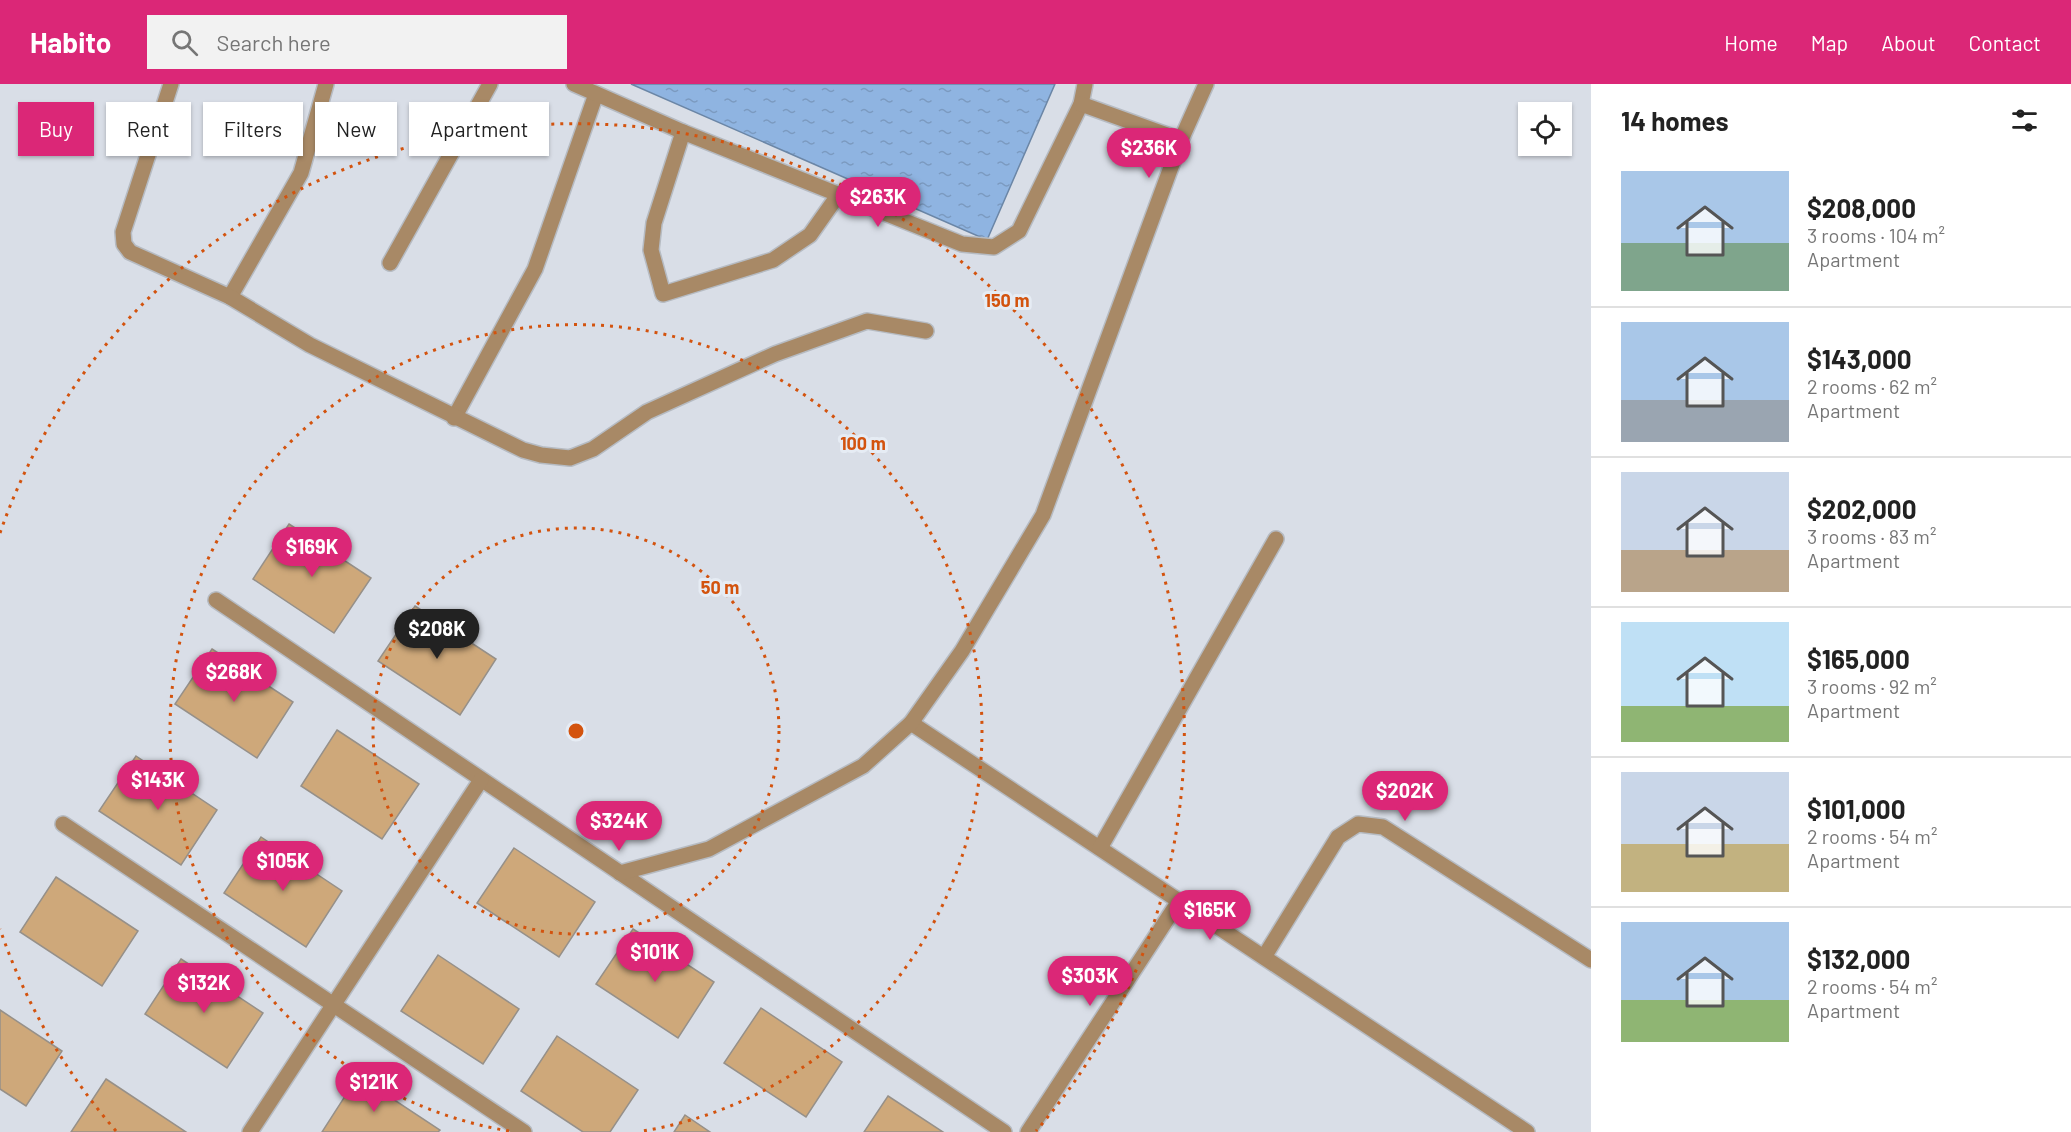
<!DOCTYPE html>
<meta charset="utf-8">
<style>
:root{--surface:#fff;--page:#f2f2f2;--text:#222;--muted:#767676;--line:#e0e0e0;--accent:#db2777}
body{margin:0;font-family:Barlow,sans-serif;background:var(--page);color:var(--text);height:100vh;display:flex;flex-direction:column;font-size:22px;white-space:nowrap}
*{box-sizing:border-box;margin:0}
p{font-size:20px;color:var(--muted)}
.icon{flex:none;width:33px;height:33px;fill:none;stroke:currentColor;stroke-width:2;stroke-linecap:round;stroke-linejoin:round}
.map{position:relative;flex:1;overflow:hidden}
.details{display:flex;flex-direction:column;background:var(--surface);width:480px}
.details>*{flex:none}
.hud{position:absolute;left:18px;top:18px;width:570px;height:54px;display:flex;gap:12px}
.fabs{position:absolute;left:1518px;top:18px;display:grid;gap:12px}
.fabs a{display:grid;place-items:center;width:54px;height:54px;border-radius:0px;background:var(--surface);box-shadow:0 2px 4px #0004;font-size:30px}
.price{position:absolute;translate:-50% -51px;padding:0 14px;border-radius:21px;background:var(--accent);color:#fff;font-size:20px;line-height:39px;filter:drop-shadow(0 2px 3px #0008)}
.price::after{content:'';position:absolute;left:50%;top:36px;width:18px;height:14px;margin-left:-9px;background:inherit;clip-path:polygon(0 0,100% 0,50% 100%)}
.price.current{background:#222;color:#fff}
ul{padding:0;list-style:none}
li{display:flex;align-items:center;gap:18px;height:150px;padding:0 30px}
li+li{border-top:2px solid var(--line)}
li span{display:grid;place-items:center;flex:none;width:168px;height:120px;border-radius:0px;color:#555}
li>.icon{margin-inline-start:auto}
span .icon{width:72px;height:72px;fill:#fffc;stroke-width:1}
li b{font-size:26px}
h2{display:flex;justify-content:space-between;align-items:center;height:72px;padding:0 30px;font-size:26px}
.chip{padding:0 21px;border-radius:0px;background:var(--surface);box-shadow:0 2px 4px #0004;font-size:21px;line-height:54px}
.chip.current{background:var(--accent);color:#fff}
header{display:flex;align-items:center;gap:36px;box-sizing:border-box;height:84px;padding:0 30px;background:var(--accent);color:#fff}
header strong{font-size:28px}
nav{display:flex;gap:33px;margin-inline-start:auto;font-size:21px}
.search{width:420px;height:54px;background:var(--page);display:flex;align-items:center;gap:15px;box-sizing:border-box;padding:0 21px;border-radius:0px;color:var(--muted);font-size:22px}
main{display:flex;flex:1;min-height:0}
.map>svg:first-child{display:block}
.water{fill:url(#water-ripples);stroke:#6b86a6;stroke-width:1.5}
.building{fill:#cea87a;stroke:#969089;stroke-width:1.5}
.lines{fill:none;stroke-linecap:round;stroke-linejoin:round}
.service-casing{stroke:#b6bbc2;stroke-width:18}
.minor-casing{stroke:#b6bbc2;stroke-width:18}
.service{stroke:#a88966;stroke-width:15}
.minor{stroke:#a88966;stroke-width:15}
.ring{fill:none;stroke:#d3530e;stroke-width:3;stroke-dasharray:3 6}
.centre{fill:#d3530e;stroke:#e6ecf4;stroke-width:3}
.ring-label{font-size:18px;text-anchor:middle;font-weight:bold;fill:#d3530e;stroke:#e6ecf4;stroke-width:6;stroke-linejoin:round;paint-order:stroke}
</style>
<header>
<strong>Habito</strong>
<div class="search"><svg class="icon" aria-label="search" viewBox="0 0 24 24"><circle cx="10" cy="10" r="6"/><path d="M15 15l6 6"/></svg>Search here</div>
<nav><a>Home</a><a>Map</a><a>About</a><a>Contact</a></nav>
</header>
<main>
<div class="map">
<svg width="1591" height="1048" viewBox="0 0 1591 1048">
<defs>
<pattern id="water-ripples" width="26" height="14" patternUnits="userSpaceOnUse" patternTransform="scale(1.5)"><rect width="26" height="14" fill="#8fb4e1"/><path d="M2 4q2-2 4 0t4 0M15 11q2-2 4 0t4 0" fill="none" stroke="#7b9ac0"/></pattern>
</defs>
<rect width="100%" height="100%" fill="#d9dee7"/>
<polygon class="water" points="631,0 1055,0 987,156"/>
<g class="building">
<polygon points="289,440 371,494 334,549 253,495"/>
<polygon points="415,522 496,575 460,631 378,577"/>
<polygon points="212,565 293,618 257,674 175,620"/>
<polygon points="337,646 419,700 382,755 301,702"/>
<polygon points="136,672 217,726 181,781 99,727"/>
<polygon points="261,753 342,807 306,863 224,809"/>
<polygon points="514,764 595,818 559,873 477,819"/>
<polygon points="56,793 138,847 102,902 20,848"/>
<polygon points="633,845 714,898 678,954 596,900"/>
<polygon points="438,871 519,925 483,980 401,927"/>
<polygon points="181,875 263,929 227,984 145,930"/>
<polygon points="761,924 842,978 806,1033 724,979"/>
<polygon points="0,926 62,967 26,1022 0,1005"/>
<polygon points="557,952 638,1006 610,1048 583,1048 521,1007"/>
<polygon points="358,992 440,1046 438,1048 322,1048"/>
<polygon points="106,995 186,1048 71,1048"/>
<polygon points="888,1012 943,1048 864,1048"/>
<polygon points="685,1031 710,1048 674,1048"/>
</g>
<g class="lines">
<defs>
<g id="service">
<polyline points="683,48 654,139 651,166 663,210 773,176 810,151 839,110"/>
<polyline points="390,179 490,0"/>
<polyline points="230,213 301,89 326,0"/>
<polyline points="454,334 535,185 596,10"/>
</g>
<g id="minor">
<polyline points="171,0 123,148 124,160 130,168 230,213 310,261 523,366 541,371 570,374 593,365 647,328 775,270 867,237 926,247"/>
<polyline points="574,0 683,48 962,160 994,163 1019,147 1081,20 1085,0"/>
<polyline points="1081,20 1181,56"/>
<polyline points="216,516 1004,1048"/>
<polyline points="911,639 1527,1048"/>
<polyline points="63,740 524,1048"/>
<polyline points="1100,764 1276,455"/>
<polyline points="620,789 709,765 863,682 911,639 962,567 1043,431 1181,56 1206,0"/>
<polyline points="1264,873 1338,753 1358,740 1383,743 1591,876"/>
<polyline points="250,1048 481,696"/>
<polyline points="1028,1048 1179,817"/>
</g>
</defs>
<use href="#service" class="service-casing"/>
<use href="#minor" class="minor-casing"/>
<use href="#service" class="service"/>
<use href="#minor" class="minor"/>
</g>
<g class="ring">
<circle cx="576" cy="647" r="203"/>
<path d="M509 1047A406 406 0 1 1 643 1047"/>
<path d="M116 1047A609 609 0 0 1 0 845M0 449A609 609 0 1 1 1036 1047"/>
</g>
<circle cx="576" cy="647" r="9" class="centre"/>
<g class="ring-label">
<text x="1007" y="223">150 m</text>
<text x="863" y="366">100 m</text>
<text x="720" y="510">50 m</text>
</g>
</svg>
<div class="fabs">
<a><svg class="icon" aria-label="locate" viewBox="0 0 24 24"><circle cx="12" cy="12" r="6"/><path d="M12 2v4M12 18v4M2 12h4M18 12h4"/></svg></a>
</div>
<b class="price" style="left:1149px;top:95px">$236K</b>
<b class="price" style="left:878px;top:144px">$263K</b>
<b class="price" style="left:312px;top:494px">$169K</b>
<b class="price current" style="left:437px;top:576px">$208K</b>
<b class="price" style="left:234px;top:619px">$268K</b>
<b class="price" style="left:158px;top:727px">$143K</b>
<b class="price" style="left:1405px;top:738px">$202K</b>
<b class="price" style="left:619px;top:768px">$324K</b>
<b class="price" style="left:283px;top:808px">$105K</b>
<b class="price" style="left:1210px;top:857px">$165K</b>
<b class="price" style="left:655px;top:899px">$101K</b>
<b class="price" style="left:1090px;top:923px">$303K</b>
<b class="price" style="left:204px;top:930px">$132K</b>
<b class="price" style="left:374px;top:1029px">$121K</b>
<div class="hud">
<a class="chip current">Buy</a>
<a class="chip">Rent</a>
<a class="chip">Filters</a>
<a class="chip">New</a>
<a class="chip">Apartment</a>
</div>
</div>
<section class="details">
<h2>14 homes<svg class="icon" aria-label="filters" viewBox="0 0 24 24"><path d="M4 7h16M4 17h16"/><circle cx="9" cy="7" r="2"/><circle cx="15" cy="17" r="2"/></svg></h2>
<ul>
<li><span style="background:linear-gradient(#a9c7e8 60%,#7fa58c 0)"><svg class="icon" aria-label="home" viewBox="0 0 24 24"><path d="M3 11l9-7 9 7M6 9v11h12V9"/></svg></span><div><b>$208,000</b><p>3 rooms · 104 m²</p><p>Apartment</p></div></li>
<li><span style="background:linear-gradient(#a9c7e8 65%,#9aa5b1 0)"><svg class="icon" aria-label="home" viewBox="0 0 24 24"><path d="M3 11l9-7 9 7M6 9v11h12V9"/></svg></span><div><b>$143,000</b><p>2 rooms · 62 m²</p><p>Apartment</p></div></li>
<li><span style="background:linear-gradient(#c9d6e8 65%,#b9a48a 0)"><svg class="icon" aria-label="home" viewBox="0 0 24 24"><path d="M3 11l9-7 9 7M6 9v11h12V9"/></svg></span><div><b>$202,000</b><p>3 rooms · 83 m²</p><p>Apartment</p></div></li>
<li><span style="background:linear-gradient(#bfe0f5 70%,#8fb573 0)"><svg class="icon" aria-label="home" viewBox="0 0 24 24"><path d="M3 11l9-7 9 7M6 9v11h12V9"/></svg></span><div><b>$165,000</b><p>3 rooms · 92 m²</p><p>Apartment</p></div></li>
<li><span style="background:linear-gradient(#c9d6e8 60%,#c2b280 0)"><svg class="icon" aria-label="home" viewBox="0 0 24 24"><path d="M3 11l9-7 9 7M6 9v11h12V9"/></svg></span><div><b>$101,000</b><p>2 rooms · 54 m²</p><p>Apartment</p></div></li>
<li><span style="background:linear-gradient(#a9c7e8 65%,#8fb573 0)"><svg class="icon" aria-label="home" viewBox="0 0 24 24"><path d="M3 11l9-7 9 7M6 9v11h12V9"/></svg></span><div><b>$132,000</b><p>2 rooms · 54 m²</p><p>Apartment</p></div></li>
</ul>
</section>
</main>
